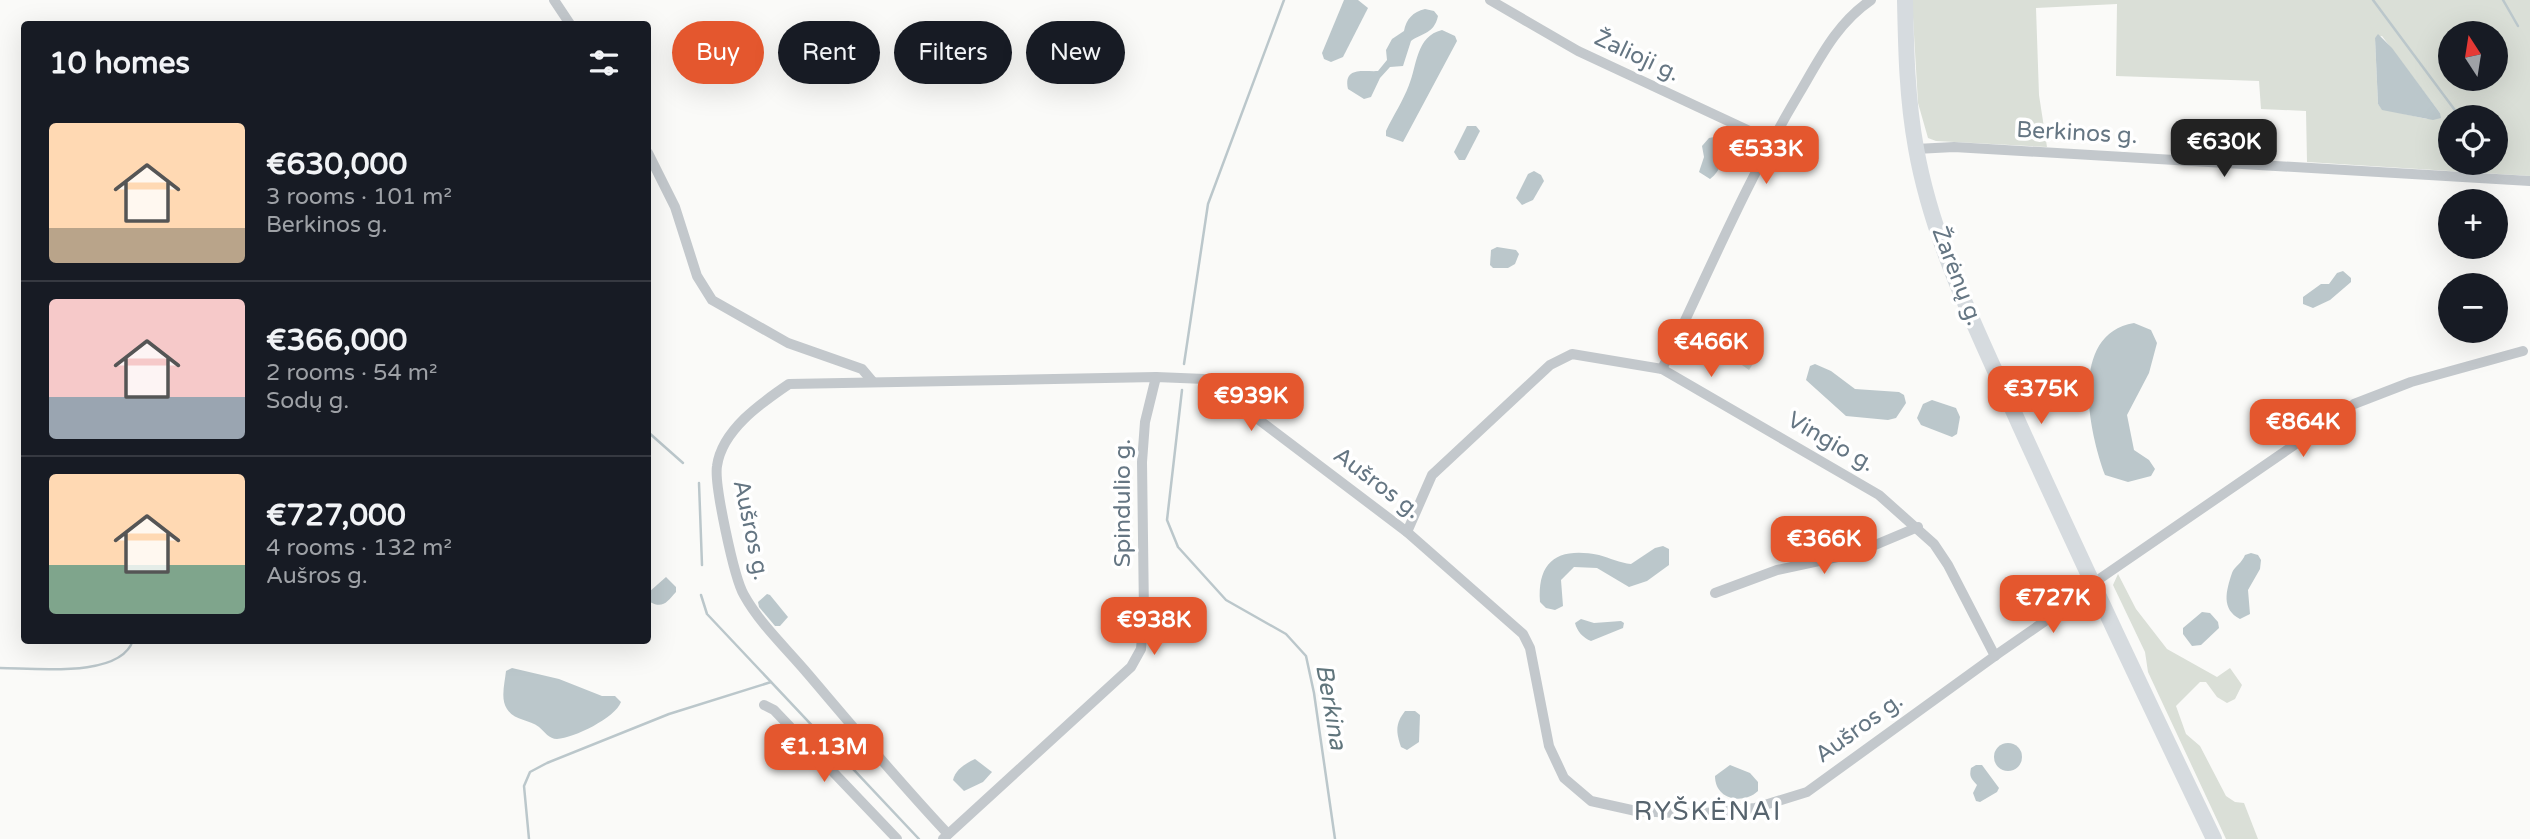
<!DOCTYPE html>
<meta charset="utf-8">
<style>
:root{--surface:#171b24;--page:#242831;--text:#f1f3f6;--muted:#9ea1a6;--line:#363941;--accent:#e4572e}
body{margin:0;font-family:"Varela Round",sans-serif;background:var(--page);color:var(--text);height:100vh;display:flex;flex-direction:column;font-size:26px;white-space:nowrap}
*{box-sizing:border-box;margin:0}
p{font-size:23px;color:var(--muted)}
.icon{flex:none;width:38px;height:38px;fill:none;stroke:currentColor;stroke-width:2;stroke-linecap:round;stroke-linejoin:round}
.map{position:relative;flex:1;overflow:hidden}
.side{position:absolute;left:21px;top:21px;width:630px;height:623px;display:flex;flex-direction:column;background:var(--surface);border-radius:7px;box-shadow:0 7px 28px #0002}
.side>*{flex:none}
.hud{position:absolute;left:672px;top:21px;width:665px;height:63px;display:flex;gap:14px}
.needle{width:46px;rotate:348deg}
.tools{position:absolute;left:2438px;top:21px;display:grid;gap:14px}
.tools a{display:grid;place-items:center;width:70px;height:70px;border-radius:50%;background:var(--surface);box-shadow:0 7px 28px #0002;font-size:35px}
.price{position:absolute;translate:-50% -60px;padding:0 16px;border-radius:14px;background:var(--accent);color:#fff;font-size:23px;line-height:46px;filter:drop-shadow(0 2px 4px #0008)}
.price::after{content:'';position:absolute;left:50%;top:42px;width:21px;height:16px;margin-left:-10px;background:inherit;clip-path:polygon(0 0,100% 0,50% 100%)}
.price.active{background:#222;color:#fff}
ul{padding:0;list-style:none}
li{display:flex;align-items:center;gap:21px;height:175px;padding:0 28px}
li+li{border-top:2px solid var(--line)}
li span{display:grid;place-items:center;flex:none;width:196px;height:140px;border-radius:7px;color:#555}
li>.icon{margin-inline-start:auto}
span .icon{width:84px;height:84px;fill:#fffc;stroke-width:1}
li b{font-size:30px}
h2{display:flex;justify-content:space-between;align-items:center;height:84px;padding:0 28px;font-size:30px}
.pill{padding:0 24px;border-radius:32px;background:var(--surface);box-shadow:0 7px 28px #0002;font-size:24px;line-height:63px}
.pill.active{background:var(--accent);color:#fff}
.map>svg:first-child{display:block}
.green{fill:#dadfd7;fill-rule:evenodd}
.water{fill:#bbc7cb}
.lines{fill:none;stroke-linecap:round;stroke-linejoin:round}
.stream{stroke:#bbc7cb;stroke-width:2.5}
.street{stroke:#c3c8cc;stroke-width:10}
.secondary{stroke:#d6dbdf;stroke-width:16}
.labels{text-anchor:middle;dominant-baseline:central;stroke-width:7;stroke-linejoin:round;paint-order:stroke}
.street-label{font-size:23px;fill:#657683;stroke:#fff}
.water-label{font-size:24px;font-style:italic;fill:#60757c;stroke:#fff}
.quarter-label{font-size:26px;letter-spacing:2px;fill:#57646e;stroke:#fff}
</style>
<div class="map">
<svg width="2530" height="839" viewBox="0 0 2530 839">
<rect width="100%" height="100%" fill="#fafaf8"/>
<g class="green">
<path d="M1912,0H2530V176L2307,162L2306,111L2261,109L2259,81L2116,76L2117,4L2036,8L2039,95L2047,147L1936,141L1928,138L1918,103ZM2450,33H2496V79H2450ZM2382,36L2440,113L2427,119L2382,109L2378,104L2375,38ZM2450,117H2496V163H2450Z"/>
<polygon points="1733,334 1760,353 1749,370 1722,351"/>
<polygon points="2118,574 2136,609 2167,649 2217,677 2230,668 2242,685 2235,699 2227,703 2217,697 2206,682 2200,682 2176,706 2186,734 2200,746 2226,796 2235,802 2244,803 2258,839 2226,839 2148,672 2145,652 2113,585"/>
</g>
<g class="water">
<polygon points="1344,0 1358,0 1368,8 1343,57 1331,62 1324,59 1322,53"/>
<path d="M1425,9L1434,11L1438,16C1434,34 1422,33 1411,41L1403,66L1390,67L1380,78L1371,97L1364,99L1348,89C1343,66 1364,72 1378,71L1387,60L1386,50L1392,39L1404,31C1406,19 1413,12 1425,9Z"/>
<path d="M1442,30L1455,36L1457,41L1403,142L1386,136V131C1393,116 1403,101 1409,85C1417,66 1416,36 1442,30Z"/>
<polygon points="2378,34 2392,48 2440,113 2441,118 2433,120 2382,110 2378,104 2375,38"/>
<polygon points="1467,126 1476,126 1480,131 1465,160 1459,160 1454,152"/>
<path d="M1714,137L1723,142C1726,155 1721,171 1710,179L1699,172L1704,157L1702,146L1709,138Z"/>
<polygon points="1534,171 1541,175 1544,181 1533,200 1522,205 1516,198 1528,174"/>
<polygon points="1497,247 1516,250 1519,254 1515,264 1508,268 1493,268 1490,265 1491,250"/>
<polygon points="2343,271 2351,278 2351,282 2330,300 2313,308 2303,304 2303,297 2321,284 2329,284 2337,273"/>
<path d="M2134,323L2151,330L2157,343L2149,373L2127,415L2134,450L2149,460L2155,469L2151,476L2128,482L2105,475C2089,432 2068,334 2134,323Z"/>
<polygon points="1815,364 1831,371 1855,389 1899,392 1904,395 1906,403 1896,418 1888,420 1846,416 1806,380 1810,366"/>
<polygon points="1932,400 1956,408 1960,417 1957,434 1952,437 1921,425 1917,418 1923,404"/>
<path d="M1663,546L1669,549V565L1647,581L1629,587L1597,568L1574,567L1561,580L1563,606L1555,610L1546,608L1540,602C1537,560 1559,547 1599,555C1610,558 1620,563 1631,564L1655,548Z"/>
<path d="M2251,553L2258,555L2261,560L2260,569L2248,590L2250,614L2240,619C2221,609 2226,591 2232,573C2234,567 2242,563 2245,555Z"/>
<path d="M666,577L676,587V592C667,602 663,609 650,602L649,592Z"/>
<polygon points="767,594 770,595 788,617 780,626 775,626 759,607 758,602"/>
<polygon points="2202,612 2210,613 2218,622 2219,628 2201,645 2192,646 2183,634 2183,628"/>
<path d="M1581,619L1594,623L1621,621L1624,623L1623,628L1591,641C1583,638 1577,631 1575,623Z"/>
<path d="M512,668L559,679L602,696H615L621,702C615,718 574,738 557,739C549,739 545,732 539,727C529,719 515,721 507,709C500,699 505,682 506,671Z"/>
<path d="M1405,711H1415L1420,715L1419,742L1407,750L1401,747C1396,732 1395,724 1405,711Z"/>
<circle cx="2008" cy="757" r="14"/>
<path d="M975,759L992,772L983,782L964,791L953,780C955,770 966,763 975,759Z"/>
<path d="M1730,765L1750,773L1758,782V791C1743,805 1715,800 1715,776Z"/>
<path d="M1976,765H1982L1999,788L1997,792L1980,802L1976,801L1973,793L1977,785C1971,778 1969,777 1971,768Z"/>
</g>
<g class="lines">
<g class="stream">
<polyline points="2373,0 2460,117"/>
<polyline points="2503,0 2518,26"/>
<polyline points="2490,163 2492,167"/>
<polyline points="1184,364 1208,204 1284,0"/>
<polyline points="1182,390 1167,520 1178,547 1226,600 1286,634 1306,656 1314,693 1335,839"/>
<polyline points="648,432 683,463"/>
<polyline points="699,483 702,565"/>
<polyline points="701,595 707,614 919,839"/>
<path d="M0,668C33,668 121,679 133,640"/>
<polyline points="529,839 524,786 530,772 547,763 669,714 771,682"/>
</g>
<g class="street">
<polyline points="554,0 570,24"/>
<polyline points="1490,0 1578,51 1771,141"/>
<polyline points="1916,149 1954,147 2530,181"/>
<polyline points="648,153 675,207 697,276 712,300 788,343 862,369 873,382"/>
<path d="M1662,369C1707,276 1747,180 1800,92C1820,58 1837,23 1871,0"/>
<polyline points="1407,532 1432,475 1550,365 1572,354 1662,369 1879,495 1934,544 1948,565 1995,656"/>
<polyline points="2092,584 2354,404 2411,382 2523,351"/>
<polyline points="1715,593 1777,570 1856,553 1918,527"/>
<polyline points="764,705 774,710 897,839"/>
<path d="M948,834C899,782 854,728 808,674C787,649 760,624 744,595C734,578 714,484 717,466C722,430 761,403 789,384L1156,377L1205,379L1407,532L1523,634L1530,648L1549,746L1564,778L1591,801L1636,811L1695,814L1755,808L1807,792L1999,653L2074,601L2095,590"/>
<polyline points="943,839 1131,667 1141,649 1144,614 1142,462 1145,422 1156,377"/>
</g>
<path class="secondary" d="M1905,0C1906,50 1907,99 1916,148C1933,245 1980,336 2020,426C2083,564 2148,702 2214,839"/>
</g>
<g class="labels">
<g class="street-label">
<text transform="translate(1637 56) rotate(25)">Žalioji g.</text>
<text transform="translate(2077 133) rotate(3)">Berkinos g.</text>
<text transform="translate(1957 276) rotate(69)">Žarėnų g.</text>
<text transform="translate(1831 442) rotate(30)">Vingio g.</text>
<text transform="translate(1377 483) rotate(37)">Aušros g.</text>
<text transform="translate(1123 503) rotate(-90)">Spindulio g.</text>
<text transform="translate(751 530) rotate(78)">Aušros g.</text>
<text transform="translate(1859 728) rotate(-36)">Aušros g.</text>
</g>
<g class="water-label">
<text transform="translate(1331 707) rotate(80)">Berkina</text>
</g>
<g class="quarter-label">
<text x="1708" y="811">RYŠKĖNAI</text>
</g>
</g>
</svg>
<div class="tools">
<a><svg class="needle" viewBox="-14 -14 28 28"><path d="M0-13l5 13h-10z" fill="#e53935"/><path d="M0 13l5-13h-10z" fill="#9ea1a6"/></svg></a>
<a><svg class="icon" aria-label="locate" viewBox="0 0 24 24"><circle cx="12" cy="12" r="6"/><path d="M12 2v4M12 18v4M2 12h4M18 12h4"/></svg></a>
<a>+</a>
<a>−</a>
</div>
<b class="price active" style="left:2224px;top:179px">€630K</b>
<b class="price" style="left:1766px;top:186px">€533K</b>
<b class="price" style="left:1711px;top:379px">€466K</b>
<b class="price" style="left:2041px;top:426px">€375K</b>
<b class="price" style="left:1251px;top:433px">€939K</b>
<b class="price" style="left:2303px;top:459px">€864K</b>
<b class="price" style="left:1824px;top:576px">€366K</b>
<b class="price" style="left:2053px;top:635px">€727K</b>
<b class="price" style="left:1154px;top:657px">€938K</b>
<b class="price" style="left:824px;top:784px">€1.13M</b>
<div class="hud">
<a class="pill active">Buy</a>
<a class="pill">Rent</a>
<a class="pill">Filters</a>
<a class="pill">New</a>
</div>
<section class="side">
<h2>10 homes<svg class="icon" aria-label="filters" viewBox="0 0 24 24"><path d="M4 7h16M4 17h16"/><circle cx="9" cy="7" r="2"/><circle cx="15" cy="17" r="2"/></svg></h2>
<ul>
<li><span style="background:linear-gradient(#ffd9b3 75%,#b9a48a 0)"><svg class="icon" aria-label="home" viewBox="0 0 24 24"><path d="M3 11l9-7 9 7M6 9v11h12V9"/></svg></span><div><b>€630,000</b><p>3 rooms · 101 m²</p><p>Berkinos g.</p></div></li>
<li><span style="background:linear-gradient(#f6c9c9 70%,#9aa5b1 0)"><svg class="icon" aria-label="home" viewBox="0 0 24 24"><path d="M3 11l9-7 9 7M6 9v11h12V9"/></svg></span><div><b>€366,000</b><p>2 rooms · 54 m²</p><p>Sodų g.</p></div></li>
<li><span style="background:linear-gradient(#ffd9b3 65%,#7fa58c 0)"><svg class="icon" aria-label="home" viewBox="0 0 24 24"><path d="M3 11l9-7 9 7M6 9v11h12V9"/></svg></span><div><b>€727,000</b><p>4 rooms · 132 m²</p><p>Aušros g.</p></div></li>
</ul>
</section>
</div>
